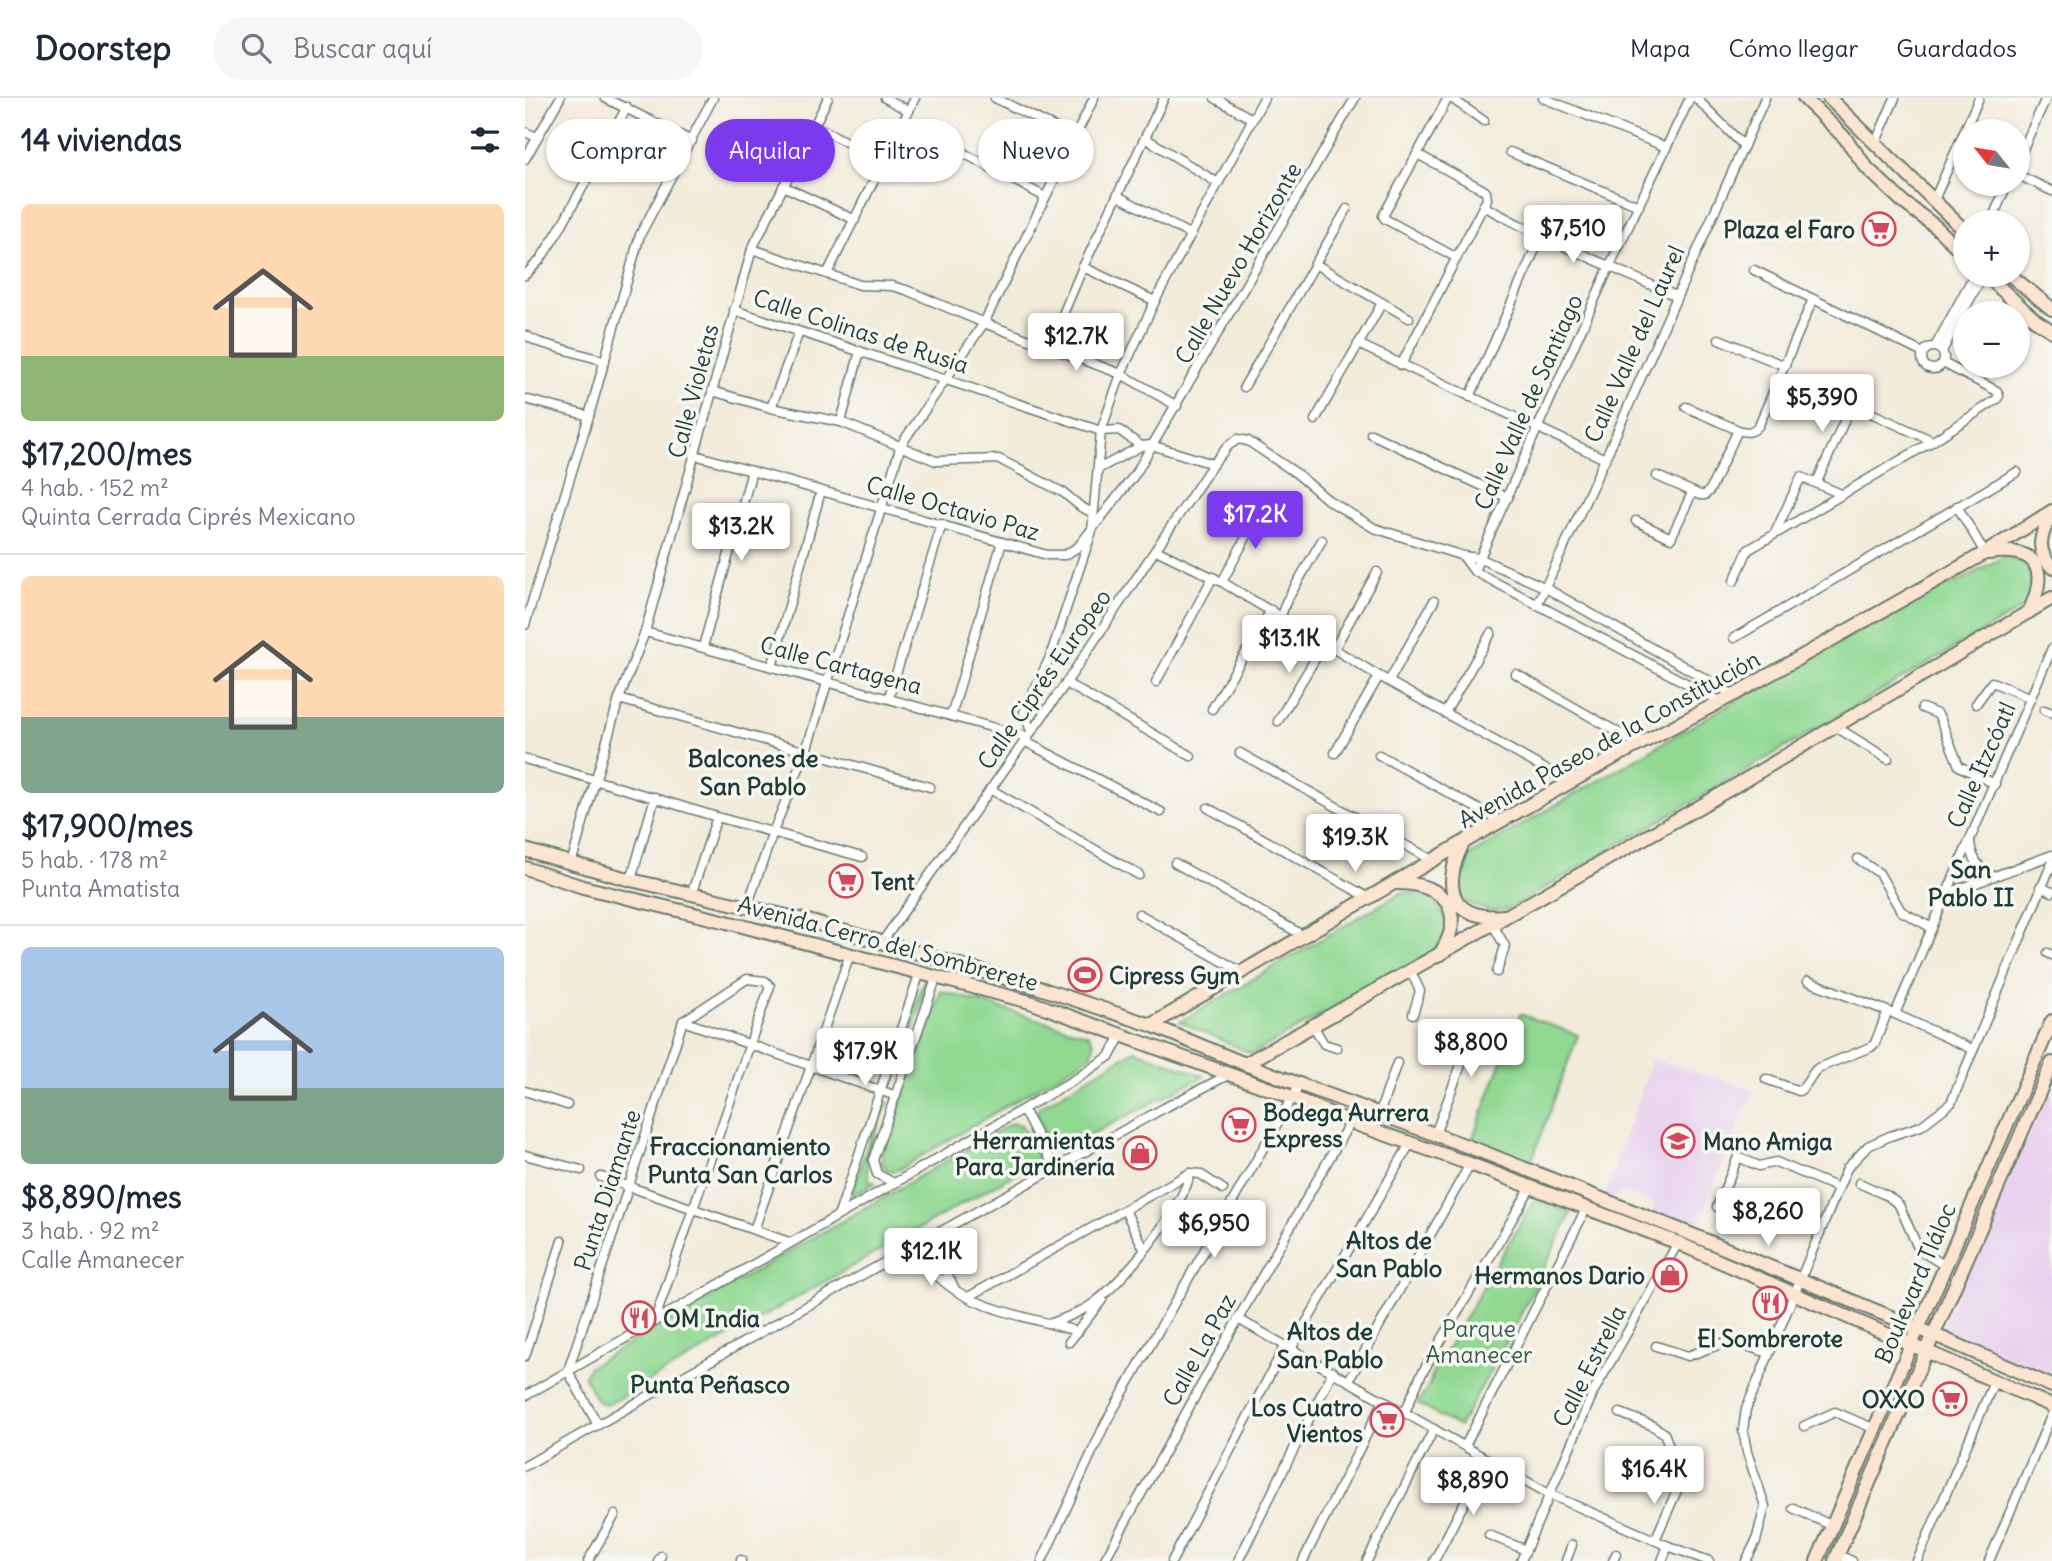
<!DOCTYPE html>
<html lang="es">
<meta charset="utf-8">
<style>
:root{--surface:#fff;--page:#f6f6f7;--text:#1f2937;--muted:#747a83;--line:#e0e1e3;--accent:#7c3aed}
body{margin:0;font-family:Delius,sans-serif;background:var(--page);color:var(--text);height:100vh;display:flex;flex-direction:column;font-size:26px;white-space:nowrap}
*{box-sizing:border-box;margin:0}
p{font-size:23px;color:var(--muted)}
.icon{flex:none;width:38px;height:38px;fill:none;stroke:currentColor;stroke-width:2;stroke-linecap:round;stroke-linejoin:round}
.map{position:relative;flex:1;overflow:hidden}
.sheet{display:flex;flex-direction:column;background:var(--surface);width:525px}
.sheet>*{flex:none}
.hud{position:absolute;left:21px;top:21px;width:665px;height:63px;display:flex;gap:14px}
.needle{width:46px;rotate:300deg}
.fabs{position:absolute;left:1428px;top:21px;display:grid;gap:14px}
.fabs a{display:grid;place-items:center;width:77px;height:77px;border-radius:50%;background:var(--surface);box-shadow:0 2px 5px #0004;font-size:35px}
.price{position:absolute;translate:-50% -60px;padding:0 16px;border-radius:7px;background:#fff;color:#222;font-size:23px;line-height:46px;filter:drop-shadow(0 2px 4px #0008)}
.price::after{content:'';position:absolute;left:50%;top:42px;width:21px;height:16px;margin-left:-10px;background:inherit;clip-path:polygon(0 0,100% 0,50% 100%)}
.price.on{background:var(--accent);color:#fff}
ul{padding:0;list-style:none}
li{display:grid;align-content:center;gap:14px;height:371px;padding:0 21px}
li+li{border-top:2px solid var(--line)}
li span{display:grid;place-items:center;height:217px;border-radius:10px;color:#555}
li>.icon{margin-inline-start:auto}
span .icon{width:126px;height:126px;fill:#fffc;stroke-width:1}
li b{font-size:30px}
h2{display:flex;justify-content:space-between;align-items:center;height:84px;padding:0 21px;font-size:30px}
.pill{padding:0 24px;border-radius:32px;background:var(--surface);box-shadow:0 2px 5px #0004;font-size:24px;line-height:63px}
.pill.on{background:var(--accent);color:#fff}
header{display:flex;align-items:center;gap:42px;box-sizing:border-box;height:98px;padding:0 35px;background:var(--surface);border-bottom:2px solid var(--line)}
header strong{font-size:33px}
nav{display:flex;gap:38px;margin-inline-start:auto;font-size:24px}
.search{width:490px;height:63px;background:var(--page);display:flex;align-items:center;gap:18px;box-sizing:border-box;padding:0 24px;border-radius:38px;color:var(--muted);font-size:26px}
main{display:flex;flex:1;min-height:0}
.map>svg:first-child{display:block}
.built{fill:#e8d2ee}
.green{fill:#91d993;stroke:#588b64;stroke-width:2}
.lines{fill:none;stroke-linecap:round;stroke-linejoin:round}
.street-casing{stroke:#697a6e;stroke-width:11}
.secondary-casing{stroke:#697a6e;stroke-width:16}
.street{stroke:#fff;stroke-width:8}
.secondary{stroke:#fce5d0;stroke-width:12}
.labels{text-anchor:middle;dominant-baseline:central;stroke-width:7;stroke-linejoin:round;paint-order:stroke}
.poi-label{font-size:23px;font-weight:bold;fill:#1f3d34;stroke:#f6f6f2;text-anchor:end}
.street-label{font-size:23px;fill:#1f3d34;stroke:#f6f6f2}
.park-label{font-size:23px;fill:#365c47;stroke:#f6f6f2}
.neighbourhood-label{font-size:24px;font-weight:bold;fill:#1f3d34;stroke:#f6f6f2}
</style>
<header>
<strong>Doorstep</strong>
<div class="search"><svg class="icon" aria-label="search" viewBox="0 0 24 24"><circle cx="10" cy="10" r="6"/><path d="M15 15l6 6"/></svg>Buscar aquí</div>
<nav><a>Mapa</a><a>Cómo llegar</a><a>Guardados</a></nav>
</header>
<main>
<section class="sheet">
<h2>14 viviendas<svg class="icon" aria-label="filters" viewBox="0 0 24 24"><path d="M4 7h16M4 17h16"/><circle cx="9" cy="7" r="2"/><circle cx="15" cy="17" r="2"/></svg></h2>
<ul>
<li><span style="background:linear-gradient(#ffd9b3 70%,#8fb573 0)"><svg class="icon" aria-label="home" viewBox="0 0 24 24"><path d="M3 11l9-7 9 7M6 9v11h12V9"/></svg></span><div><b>$17,200/mes</b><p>4 hab. · 152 m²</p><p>Quinta Cerrada Ciprés Mexicano</p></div></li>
<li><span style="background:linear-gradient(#ffd9b3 65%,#7fa58c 0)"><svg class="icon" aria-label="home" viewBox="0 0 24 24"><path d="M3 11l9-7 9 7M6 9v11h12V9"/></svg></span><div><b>$17,900/mes</b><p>5 hab. · 178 m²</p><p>Punta Amatista</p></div></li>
<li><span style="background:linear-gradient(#a9c7e8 65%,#7fa58c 0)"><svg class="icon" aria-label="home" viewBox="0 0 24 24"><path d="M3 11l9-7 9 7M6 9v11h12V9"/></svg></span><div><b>$8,890/mes</b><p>3 hab. · 92 m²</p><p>Calle Amanecer</p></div></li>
</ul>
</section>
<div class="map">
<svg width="1527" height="1463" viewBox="0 0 1527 1463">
<rect width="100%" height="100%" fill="#f6f6f2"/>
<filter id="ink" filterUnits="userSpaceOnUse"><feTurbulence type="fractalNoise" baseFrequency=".0143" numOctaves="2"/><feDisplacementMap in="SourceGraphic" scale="14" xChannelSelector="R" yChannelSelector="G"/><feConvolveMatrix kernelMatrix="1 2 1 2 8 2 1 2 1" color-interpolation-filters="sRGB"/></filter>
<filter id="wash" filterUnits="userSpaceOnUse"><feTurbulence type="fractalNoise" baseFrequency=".00686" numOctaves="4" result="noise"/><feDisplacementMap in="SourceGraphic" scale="28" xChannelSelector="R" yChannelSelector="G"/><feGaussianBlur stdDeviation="1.57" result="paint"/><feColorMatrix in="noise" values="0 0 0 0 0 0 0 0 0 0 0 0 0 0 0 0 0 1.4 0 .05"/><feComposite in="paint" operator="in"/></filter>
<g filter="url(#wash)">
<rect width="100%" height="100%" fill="#f2ebda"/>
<g class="built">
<polygon points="1127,961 1229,992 1168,1137 1130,1122 1128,1105 1104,1096 1098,1094 1081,1104 1078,1103"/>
<polygon points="1527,985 1527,1285 1414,1236"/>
</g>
<g class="green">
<path d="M1481,457C1508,465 1513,484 1501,508L984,811C965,815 949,811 934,798L931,773L940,760L1403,491L1431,485Z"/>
<path d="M877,794C905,795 916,802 922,830L910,853L727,956L655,924Z"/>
<polygon points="399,882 404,884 368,988 363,986"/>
<polygon points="416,893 563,936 569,945 567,956 559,962 371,1073 362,1072 356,1064 358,1054"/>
<polygon points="995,916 1053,937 1006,1064 947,1042"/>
<path d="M610,952L679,978L534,1053C523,1046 511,1022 513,1010Z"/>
<path d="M357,1002L363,1004C356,1023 335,1065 345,1083L350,1085L326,1098Z"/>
<polygon points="487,1025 496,1027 513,1056 511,1064 82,1307 72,1303 59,1278 64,1269"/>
<polygon points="1009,1102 1046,1115 985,1238 934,1329 893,1306 907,1281 905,1280"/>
</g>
</g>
<g filter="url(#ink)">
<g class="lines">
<defs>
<g id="street">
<polyline points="80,0 167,43"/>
<polyline points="360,0 384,13"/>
<polyline points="470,0 549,39"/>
<polyline points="690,0 727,21"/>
<polyline points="923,0 858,118 860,121 932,160"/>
<polyline points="926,0 959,23"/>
<polyline points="1018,0 1141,49"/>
<polyline points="1171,0 1219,48"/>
<polyline points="289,27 359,64"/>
<polyline points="0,34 12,39"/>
<polyline points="620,40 693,85"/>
<polyline points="418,44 520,99"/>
<polyline points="1350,46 1370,0"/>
<polyline points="985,54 1114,108"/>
<polyline points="0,61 35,0"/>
<polyline points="1493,62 1521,0"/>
<polyline points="1493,77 1527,93"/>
<polyline points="258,88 330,122"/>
<polyline points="593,98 666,137"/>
<polyline points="1409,102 1454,0"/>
<polyline points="958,108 1016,138 1151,198"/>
<polyline points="1466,124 1482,86"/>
<polyline points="227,151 335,187 367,188 381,192 459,225 596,276 652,308"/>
<polyline points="790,166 884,220"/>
<polyline points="558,169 630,203"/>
<polyline points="1229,172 1398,255"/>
<polyline points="302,176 390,0"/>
<polyline points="0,177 15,162 34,132 102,9"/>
<polyline points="209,212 576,333 594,332 616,348 626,347 688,366"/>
<polyline points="0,237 13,244 80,263"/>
<polyline points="1194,241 1260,268"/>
<polyline points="833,246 1080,361"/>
<circle cx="1408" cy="260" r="11"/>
<polyline points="524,249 558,169 639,0"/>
<polyline points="1410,249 1449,177"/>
<polyline points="1417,253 1458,177"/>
<polyline points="876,267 962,101 961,94 957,91 892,56"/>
<polyline points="719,289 822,111"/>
<polyline points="187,293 246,310 316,324 411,363 474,361 539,395 556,409 568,415"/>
<polyline points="945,299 1016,138"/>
<polyline points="0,301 64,318"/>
<path d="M1161,309L1213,332C1223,335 1227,335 1234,327L1288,201"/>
<polyline points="246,310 274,234"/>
<polyline points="790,322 857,205"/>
<polyline points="316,324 335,253"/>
<polyline points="846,336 983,400"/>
<polyline points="170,357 522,457 540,457 553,449 611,375 830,0"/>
<polyline points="573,371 616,348"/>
<polyline points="1132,378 1175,397 1180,397 1185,392 1213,332"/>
<polyline points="1292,384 1325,310 1328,307 1408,343"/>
<polyline points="1432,408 1460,455"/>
<polyline points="1111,423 1146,440 1167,395"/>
<polyline points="1250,435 1276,379 1316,396"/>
<polyline points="631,452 697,484 854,578 1045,685"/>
<polyline points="938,458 949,473 1195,603"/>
<polyline points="949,473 1085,167 1165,0"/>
<polyline points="1209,483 1223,452 1408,343 1471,302 1474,298 1472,293 1418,265"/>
<polyline points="697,484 738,408"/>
<polyline points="1012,507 1080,361 1240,0"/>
<polyline points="756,518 761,504 797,442"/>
<polyline points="0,527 64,318 115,137 188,0"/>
<polyline points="120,534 502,639"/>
<polyline points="1209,540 1492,374"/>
<polyline points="178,549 227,373"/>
<polyline points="809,551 852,474"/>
<polyline points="247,569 296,393"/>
<polyline points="991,576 1115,647"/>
<polyline points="864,583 909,503"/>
<polyline points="631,584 688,479"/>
<polyline points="541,585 666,658"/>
<polyline points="364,599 417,426"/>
<polyline points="94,601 405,689"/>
<polyline points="1451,606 1467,584 1506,600"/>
<polyline points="1397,610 1412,616 1415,620 1434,668 1470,686"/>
<polyline points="687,611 746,512"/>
<polyline points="1519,612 1527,615"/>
<polyline points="920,615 966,535"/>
<polyline points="426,618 477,444"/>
<polyline points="753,623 799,546"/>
<polyline points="1311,629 1363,661"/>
<polyline points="506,633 499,614 525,559 567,433 576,333 596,276 630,203 739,0"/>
<polyline points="499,643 636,714"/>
<polyline points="715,655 907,762"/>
<polyline points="810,655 854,578"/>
<polyline points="854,657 977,724"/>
<polyline points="0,661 192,719 337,759"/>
<polyline points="465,691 614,777"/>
<polyline points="683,710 844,800"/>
<path d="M1445,743C1446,759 1453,769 1465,778"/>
<polyline points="1333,761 1354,775 1376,813 1407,830"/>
<polyline points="650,765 779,838"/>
<polyline points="46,766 94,601 120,534 227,151 303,0"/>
<polyline points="106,782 130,699"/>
<polyline points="1515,789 1527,794"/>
<polyline points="1421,796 1527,757"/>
<polyline points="166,797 192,719"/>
<polyline points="222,809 248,734 281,653 376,347 459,225 569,0"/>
<polyline points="614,816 715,873"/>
<polyline points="968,827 980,848 972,874"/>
<polyline points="357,844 541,585 688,366 703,348 713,341 723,343 771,375 803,402 849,430 938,458 954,460 1019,489 1209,597"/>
<polyline points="1523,855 1527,857"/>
<polyline points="886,874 895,893 888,916"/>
<polyline points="1283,883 1370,916 1447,951"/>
<polyline points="1370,916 1527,550"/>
<polyline points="158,923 371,998"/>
<polyline points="789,929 799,946 812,950"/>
<path d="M1241,981L1274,993C1283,988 1285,976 1293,970L1346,949L1350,945L1362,915"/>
<polyline points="0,993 42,1007"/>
<polyline points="498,1012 530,1070"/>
<polyline points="854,1016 872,965"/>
<polyline points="910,1036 951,927"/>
<polyline points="0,1057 56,1072"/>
<polyline points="76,1079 264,1144"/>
<polyline points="369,1085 352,1076 348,1062 412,878"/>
<polyline points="1334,1085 1363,1098 1374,1107 1394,1152 1419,1167"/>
<polyline points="1192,1109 1213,1059 1234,1068 1251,1064 1313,1090"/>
<polyline points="600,1112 619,1151"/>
<polyline points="314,1116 395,874"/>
<polyline points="229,1132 325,856"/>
<polyline points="404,1140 429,1189"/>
<path d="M391,1147C397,1156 402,1166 409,1174C443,1213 507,1218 553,1234"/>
<polyline points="443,1199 665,1075 675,1076 698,1091"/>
<polyline points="713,1221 1024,1396 1143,1448 1184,1463"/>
<polyline points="129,1224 245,888 240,883 222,881 158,923"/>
<path d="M527,1225C540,1220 554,1215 566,1207C594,1189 660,1108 665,1075"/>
<polyline points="544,1244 577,1202"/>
<polyline points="1131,1248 1163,1258 1204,1243 1244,1255"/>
<polyline points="766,1251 886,1044"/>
<polyline points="0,1258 37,1143"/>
<polyline points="824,1282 945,1066"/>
<polyline points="0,1298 552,980 585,958 596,937"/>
<polyline points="880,1314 896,1277 1006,1089"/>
<polyline points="1095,1315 1126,1327 1139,1335 1152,1368 1155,1381 1154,1388 1130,1442"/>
<polyline points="73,1327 43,1273 158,923"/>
<polyline points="1279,1328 1310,1314 1350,1331"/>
<polyline points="940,1348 1062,1109"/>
<polyline points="0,1368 344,1173 639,1010 703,977"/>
<polyline points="1268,1410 1308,1428"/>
<polyline points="964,1437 1001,1452"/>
<polyline points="1313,1457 1327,1463"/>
<polyline points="63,1463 90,1417"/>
<polyline points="133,1463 136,1458"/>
<polyline points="216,1463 216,1462"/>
<polyline points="517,1463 580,1326 775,986"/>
<polyline points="579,1463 713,1221 825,1024"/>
<polyline points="647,1463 760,1248"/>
<polyline points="713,1463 808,1273"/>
<polyline points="778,1463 859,1302"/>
<polyline points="842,1463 909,1331"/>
<polyline points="909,1463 962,1361"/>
<polyline points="996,1463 1069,1293 1154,1143"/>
<polyline points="1041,1463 1047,1447"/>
<polyline points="1088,1463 1091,1456"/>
<polyline points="1137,1463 1143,1448"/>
<polyline points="1221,1463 1231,1443 1240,1408 1222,1354 1218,1332 1221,1311 1322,1070 1343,1048 1365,1038 1396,1028 1426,1005 1527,765"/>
<polyline points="1392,1463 1469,1284"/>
<polyline points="1464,1463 1527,1316"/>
</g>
<g id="secondary">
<polyline points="1279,0 1320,40 1342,70 1378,104 1411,129 1440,157"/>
<polyline points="1304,0 1440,133"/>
<polyline points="1461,177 1510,222 1527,233"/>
<polyline points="1485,177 1527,211"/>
<path d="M1527,416C1516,435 1509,452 1527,469"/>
<path d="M1464,455C1513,448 1524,472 1504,514"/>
<path d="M938,745C917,788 924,823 980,818"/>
<polyline points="0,752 106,782 283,823 518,891 626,927 720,966 955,1053 1158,1133 1419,1241 1527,1288"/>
<polyline points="0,770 58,789 202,824 505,904 767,999 825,1024 945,1066 1148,1143 1527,1308"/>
<path d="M872,785C919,785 943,813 915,856"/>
<polyline points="626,927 951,737 1090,659 1210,596 1460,455 1527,413"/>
<polyline points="720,966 1181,705 1527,500"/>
<polyline points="1292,1463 1527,923"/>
<polyline points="1310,1463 1527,965"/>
</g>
</defs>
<use href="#street" class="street-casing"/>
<use href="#secondary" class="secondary-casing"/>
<use href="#street" class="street"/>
<use href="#secondary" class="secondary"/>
</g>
</g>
<defs>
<symbol id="supermarket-ring" viewBox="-11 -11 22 22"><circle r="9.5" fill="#f6f6f2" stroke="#d1495b" stroke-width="1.5"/><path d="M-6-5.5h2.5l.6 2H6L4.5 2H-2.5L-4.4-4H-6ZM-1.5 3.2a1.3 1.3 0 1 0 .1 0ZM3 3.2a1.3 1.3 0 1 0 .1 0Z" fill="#d1495b"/></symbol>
<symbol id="stadium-ring" viewBox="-11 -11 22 22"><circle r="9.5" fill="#f6f6f2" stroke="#d1495b" stroke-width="1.5"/><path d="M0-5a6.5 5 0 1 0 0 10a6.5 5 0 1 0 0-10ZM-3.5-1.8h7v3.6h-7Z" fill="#d1495b"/></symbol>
<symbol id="school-ring" viewBox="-11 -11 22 22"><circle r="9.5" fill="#f6f6f2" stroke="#d1495b" stroke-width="1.5"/><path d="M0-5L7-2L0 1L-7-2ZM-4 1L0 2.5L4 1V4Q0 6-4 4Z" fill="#d1495b"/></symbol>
<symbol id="shop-ring" viewBox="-11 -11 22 22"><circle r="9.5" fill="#f6f6f2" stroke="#d1495b" stroke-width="1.5"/><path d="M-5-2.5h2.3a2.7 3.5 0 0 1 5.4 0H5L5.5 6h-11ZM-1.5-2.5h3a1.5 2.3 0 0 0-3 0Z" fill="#d1495b"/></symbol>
<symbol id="restaurant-ring" viewBox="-11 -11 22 22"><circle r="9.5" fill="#f6f6f2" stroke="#d1495b" stroke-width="1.5"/><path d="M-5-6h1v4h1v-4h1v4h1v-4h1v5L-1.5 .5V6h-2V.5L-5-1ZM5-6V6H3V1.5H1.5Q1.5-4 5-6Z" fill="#d1495b"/></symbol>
</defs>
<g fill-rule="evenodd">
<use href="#supermarket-ring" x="1335" y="112" width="38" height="38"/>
<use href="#supermarket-ring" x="302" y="764" width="38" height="38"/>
<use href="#stadium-ring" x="541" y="858" width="38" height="38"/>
<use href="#supermarket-ring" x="695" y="1008" width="38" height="38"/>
<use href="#school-ring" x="1134" y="1024" width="38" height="38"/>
<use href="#shop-ring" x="596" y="1036" width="38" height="38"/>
<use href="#shop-ring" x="1126" y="1158" width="38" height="38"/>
<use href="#restaurant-ring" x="1226" y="1186" width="38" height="38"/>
<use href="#restaurant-ring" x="95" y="1201" width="38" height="38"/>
<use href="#supermarket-ring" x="1406" y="1282" width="38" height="38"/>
<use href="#supermarket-ring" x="843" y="1303" width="38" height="38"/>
</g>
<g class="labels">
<g class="poi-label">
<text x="1330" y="131">Plaza el Faro</text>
<text x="346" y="783" text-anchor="start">Tent</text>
<text x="584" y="877" text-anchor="start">Cipress Gym</text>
<text x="738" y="1014" text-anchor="start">Bodega Aurrera<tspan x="738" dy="26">Express</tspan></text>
<text x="590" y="1042">Herramientas<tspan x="590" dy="26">Para Jardinería</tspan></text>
<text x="1178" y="1043" text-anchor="start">Mano Amiga</text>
<text x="1120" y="1177">Hermanos Dario</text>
<text x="138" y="1220" text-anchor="start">OM India</text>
<text x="1245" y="1240" text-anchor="middle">El Sombrerote</text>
<text x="1400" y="1301">OXXO</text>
<text x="838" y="1309">Los Cuatro<tspan x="838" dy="26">Vientos</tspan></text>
</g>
<g class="street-label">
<text transform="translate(713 165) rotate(-60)">Calle Nuevo Horizonte</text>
<text transform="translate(336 233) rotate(18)">Calle Colinas de Rusia</text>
<text transform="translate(1109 246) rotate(-66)">Calle Valle del Laurel</text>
<text transform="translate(168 293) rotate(-75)">Calle Violetas</text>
<text transform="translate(1003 304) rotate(-66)">Calle Valle de Santiago</text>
<text transform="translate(428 410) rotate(16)">Calle Octavio Paz</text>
<text transform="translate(316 567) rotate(15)">Calle Cartagena</text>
<text transform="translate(519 581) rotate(-55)">Calle Ciprés Europeo</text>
<text transform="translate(1084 641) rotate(-29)">Avenida Paseo de la Constitución</text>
<text transform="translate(1456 667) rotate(-66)">Calle Itzcóatl</text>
<text transform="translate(363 845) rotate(15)">Avenida Cerro del Sombrerete</text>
<text transform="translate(82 1092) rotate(-72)">Punta Diamante</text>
<text transform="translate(1390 1185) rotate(-67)">Boulevard Tláloc</text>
<text transform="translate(674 1252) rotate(-61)">Calle La Paz</text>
<text transform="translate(1064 1268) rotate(-63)">Calle Estrella</text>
</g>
<g class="park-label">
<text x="954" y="1230">Parque<tspan x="954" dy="26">Amanecer</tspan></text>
</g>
<g class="neighbourhood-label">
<text x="228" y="660">Balcones de<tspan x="228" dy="28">San Pablo</tspan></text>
<text x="1446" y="771">San<tspan x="1446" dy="28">Pablo II</tspan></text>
<text x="215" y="1048">Fraccionamiento<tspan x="215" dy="28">Punta San Carlos</tspan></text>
<text x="864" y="1142">Altos de<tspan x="864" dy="28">San Pablo</tspan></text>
<text x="805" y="1233">Altos de<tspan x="805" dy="28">San Pablo</tspan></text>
<text x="185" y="1286">Punta Peñasco</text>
</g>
</g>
</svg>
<div class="fabs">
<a><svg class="needle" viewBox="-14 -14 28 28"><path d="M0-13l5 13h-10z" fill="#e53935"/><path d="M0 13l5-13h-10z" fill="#747a83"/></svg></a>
<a>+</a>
<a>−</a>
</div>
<b class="price" style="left:1048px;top:167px">$7,510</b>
<b class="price" style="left:551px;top:275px">$12.7K</b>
<b class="price" style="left:1297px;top:336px">$5,390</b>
<b class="price on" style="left:730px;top:453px">$17.2K</b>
<b class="price" style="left:216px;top:465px">$13.2K</b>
<b class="price" style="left:764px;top:577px">$13.1K</b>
<b class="price" style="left:830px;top:776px">$19.3K</b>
<b class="price" style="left:946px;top:981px">$8,800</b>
<b class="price" style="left:340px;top:990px">$17.9K</b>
<b class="price" style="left:1243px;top:1150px">$8,260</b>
<b class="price" style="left:689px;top:1162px">$6,950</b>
<b class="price" style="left:406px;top:1190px">$12.1K</b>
<b class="price" style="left:1129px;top:1408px">$16.4K</b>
<b class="price" style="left:948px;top:1419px">$8,890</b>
<div class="hud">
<a class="pill">Comprar</a>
<a class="pill on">Alquilar</a>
<a class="pill">Filtros</a>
<a class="pill">Nuevo</a>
</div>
</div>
</main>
